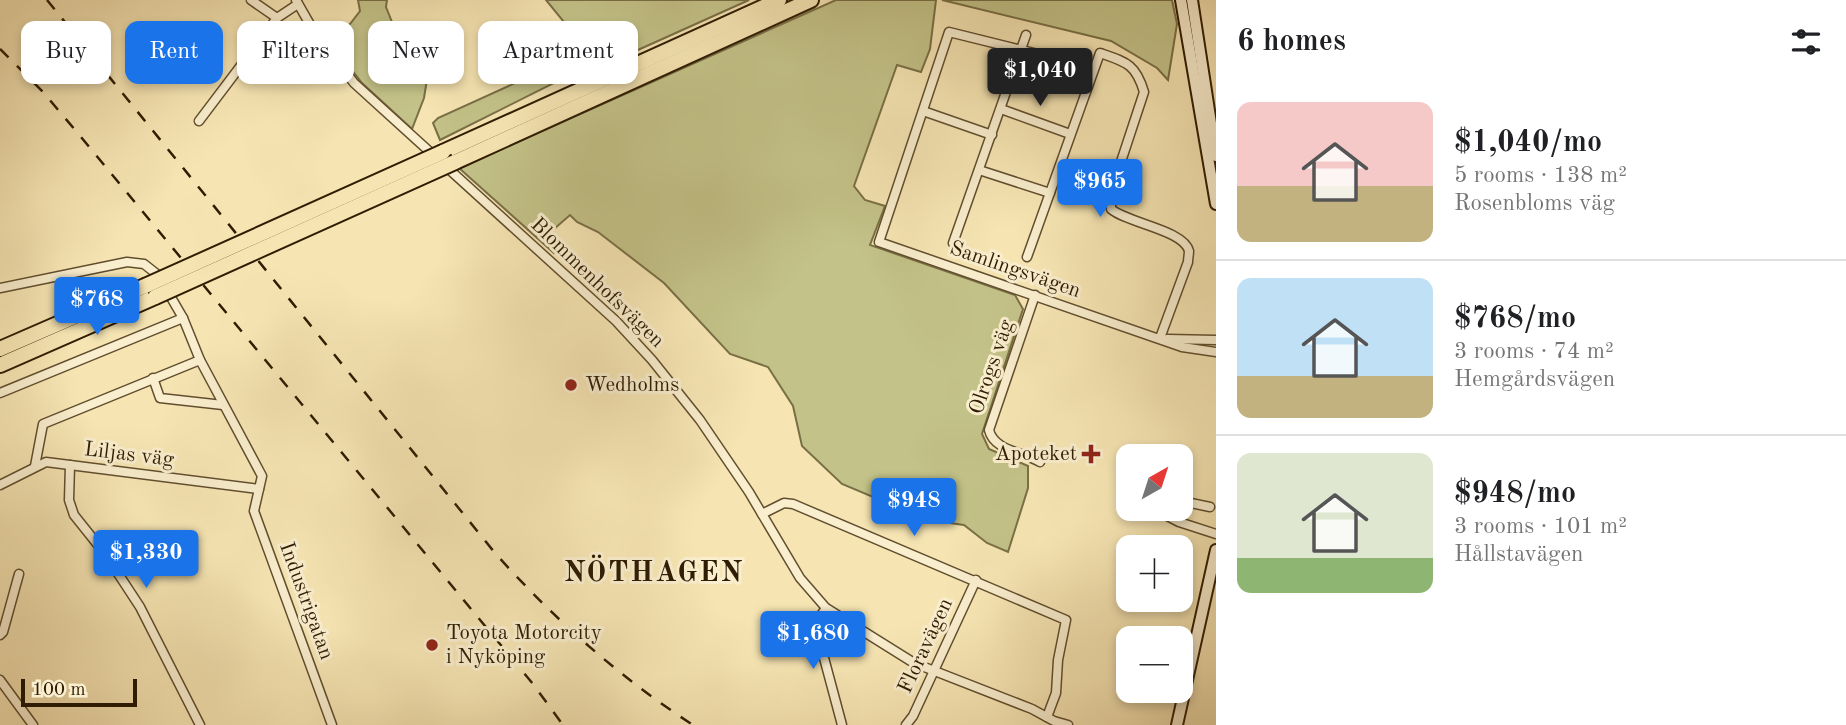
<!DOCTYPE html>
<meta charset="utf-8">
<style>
:root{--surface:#fff;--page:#f6f6f6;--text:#202124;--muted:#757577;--line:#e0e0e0;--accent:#1a73e8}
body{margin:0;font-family:"Old Standard TT",serif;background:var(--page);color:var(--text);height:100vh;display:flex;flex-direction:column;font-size:26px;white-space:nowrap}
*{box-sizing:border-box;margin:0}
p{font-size:23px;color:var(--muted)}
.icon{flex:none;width:38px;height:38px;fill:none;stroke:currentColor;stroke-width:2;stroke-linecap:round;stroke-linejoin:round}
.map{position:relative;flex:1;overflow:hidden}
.details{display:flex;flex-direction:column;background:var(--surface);width:630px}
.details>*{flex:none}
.hud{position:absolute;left:21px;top:21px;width:665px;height:63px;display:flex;gap:14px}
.needle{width:46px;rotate:39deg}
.controls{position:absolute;left:1116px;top:444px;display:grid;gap:14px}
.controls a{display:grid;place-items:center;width:77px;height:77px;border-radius:14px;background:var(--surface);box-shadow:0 4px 10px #0003;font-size:35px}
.scale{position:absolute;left:21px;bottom:18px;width:116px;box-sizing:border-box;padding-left:7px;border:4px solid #2f1c02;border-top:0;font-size:19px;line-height:24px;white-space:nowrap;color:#2f1c02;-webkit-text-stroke:5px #f9eece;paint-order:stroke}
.price{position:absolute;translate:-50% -60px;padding:0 16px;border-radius:7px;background:var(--accent);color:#fff;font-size:23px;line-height:46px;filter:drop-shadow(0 2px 4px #0008)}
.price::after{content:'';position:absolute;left:50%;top:42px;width:21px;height:16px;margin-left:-10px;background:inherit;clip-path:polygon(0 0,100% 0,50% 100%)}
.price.active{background:#222;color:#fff}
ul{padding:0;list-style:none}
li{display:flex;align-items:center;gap:21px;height:175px;padding:0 21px}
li+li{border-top:2px solid var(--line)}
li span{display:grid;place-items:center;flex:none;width:196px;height:140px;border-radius:14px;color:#555}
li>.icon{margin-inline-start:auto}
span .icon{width:84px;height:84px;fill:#fffc;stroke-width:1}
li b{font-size:30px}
h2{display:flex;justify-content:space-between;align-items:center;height:84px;padding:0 21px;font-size:30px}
.tag{padding:0 24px;border-radius:14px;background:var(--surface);box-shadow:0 4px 10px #0003;font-size:24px;line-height:63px}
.tag.active{background:var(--accent);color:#fff}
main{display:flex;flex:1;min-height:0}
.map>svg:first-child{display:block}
.green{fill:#c3c288;stroke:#796f45;stroke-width:2}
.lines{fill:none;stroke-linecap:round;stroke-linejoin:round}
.minor-casing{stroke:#614e2e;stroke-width:11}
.secondary-casing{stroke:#2f1c02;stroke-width:14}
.motorway-casing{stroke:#2f1c02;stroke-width:18}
.minor{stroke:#f9eece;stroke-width:8}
.secondary{stroke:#f9eece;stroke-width:10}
.motorway{stroke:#f6e5b3;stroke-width:14}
.rail{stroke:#2f1c02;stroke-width:2.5;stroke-dasharray:12 12;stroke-linecap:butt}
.motorway-bridge-casing{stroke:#2f1c02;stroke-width:18;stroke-linecap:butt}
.motorway-bridge{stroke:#f6e5b3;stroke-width:14}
.poi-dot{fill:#8f2418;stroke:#f9eece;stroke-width:2.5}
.labels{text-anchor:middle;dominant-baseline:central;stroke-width:6;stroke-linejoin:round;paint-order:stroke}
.street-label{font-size:21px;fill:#2f1c02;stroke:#f9eece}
.poi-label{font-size:21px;fill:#2f1c02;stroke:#f9eece;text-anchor:start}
.district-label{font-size:28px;font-weight:bold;letter-spacing:2px;fill:#2f1c02;stroke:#f9eece}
</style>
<main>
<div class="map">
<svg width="1216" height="725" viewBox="0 0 1216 725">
<rect width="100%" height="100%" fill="#f6e5b3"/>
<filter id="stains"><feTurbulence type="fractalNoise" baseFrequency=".00286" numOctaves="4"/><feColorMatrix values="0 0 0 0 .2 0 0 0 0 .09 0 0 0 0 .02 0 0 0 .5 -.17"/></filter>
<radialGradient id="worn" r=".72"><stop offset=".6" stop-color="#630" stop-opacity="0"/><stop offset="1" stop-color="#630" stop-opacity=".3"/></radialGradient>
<g class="green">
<polygon points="358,0 387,0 386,7 396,32 405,35 429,28 434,35 436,57 428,73 424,98 412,129 362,83 326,37 350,24 360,11"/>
<polygon points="546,0 749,0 620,58 568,27"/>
<polygon points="836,0 936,0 930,49 921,72 897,65 854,186 865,200 885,206 870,245 1015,295 1023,309 982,434 989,449 1028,466 1028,488 1008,552 987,543 964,525 928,520 842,484 802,446 793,406 768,367 730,354 664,283 598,232 577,222 570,215 546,236 558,249 554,253 459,168"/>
<polygon points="942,0 1172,0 1177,24 1168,80 1157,68 1111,41"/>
<polygon points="546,69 553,71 560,80 440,140 433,123 438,118"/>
</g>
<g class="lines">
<defs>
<g id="minor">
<polyline points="251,0 277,18 298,4"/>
<polyline points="296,0 312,28 354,83 616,321 652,360 700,420 749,492 800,578 826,608 914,663 1032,709 1054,721 1068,725"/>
<polyline points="1094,68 949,32 879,242 1182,347 1216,352"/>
<polyline points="1001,109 1070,134"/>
<polyline points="923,111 992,135"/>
<polyline points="199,121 277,18"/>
<polyline points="979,170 1050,193"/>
<polyline points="953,243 1026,35"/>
<path d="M1027,257L1100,53C1126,62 1136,64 1144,92L1111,192V209C1127,223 1184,230 1189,251C1189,255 1188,258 1188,262L1160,338"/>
<polyline points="0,288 127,262 144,264 158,275 183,318 200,360 262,476 254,511 332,725"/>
<path d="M1035,295L989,430C994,451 1023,452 1040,462"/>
<polyline points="1167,339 1216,340"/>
<polyline points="153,378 160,398 223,405"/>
<polyline points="0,393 183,318"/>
<polyline points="70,465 69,500 74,515 106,555 140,607 200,725"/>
<polyline points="35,466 43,424 200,360"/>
<polyline points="0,485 46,462 259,489"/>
<polyline points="1181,501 1210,507"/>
<polyline points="1154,509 1179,522 1216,534"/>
<polyline points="762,514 784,503 793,504 1066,620 1058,660 1056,693 1047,717"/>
<polyline points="826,608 819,618 816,628 842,725"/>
<polyline points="0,635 3,632 19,574"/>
<polyline points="0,680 33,725"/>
<polyline points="906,725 913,716 976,580"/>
</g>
<g id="secondary">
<polyline points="1181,0 1216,204"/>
<polyline points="1192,0 1216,156"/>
<polyline points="1177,725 1216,550"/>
</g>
<g id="motorway">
<polyline points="443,152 779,0"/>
<polyline points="455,162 811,0"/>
<polyline points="0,349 145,286"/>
<polyline points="0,365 155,297"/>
</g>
</defs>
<use href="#minor" class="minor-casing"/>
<use href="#secondary" class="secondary-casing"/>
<use href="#motorway" class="motorway-casing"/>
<use href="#minor" class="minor"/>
<use href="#secondary" class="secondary"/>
<use href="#motorway" class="motorway"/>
<g class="rail">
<path d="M47,0L495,553C554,619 619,677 693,725"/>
<polyline points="0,49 43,92 81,137 533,684 563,725"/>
</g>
<defs>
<g id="motorway-bridge">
<polyline points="145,286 443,152"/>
<polyline points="155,297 455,162"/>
</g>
</defs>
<use href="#motorway-bridge" class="motorway-bridge-casing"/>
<use href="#motorway-bridge" class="motorway-bridge"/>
</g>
<g class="poi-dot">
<circle cx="571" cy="385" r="7"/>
<path d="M1087.5 443.5h7v7h7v7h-7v7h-7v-7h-7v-7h7z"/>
<circle cx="432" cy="645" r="7"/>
</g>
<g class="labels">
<g class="street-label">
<text transform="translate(1015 270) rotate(19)">Samlingsvägen</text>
<text transform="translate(597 283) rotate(44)">Blommenhofsvägen</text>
<text transform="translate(992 367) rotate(-71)">Olrogs väg</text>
<text transform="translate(129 455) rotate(7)">Liljas väg</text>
<text transform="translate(306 601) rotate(70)">Industrigatan</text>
<text transform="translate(926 646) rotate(-65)">Floravägen</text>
</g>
<g class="poi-label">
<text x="585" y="385">Wedholms</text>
<text x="1077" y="454" text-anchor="end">Apoteket</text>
<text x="446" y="633">Toyota Motorcity<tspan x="446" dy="24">i Nyköping</tspan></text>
</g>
<g class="district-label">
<text x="654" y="574">NÖTHAGEN</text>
</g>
</g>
<rect width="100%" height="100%" filter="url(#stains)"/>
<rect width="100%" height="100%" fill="url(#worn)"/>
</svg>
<div class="controls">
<a><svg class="needle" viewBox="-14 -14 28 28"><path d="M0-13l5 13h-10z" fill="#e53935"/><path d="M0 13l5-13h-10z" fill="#757577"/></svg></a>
<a>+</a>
<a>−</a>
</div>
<div class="scale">100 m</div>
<b class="price active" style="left:1040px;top:108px">$1,040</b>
<b class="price" style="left:1100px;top:219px">$965</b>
<b class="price" style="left:97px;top:337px">$768</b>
<b class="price" style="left:914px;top:538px">$948</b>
<b class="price" style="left:146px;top:590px">$1,330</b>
<b class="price" style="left:813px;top:671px">$1,680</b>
<div class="hud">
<a class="tag">Buy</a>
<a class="tag active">Rent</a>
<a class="tag">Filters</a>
<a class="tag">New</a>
<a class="tag">Apartment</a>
</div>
</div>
<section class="details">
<h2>6 homes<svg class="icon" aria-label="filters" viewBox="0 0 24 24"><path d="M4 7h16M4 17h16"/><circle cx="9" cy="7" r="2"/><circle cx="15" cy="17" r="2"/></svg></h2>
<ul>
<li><span style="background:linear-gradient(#f6c9c9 60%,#c2b280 0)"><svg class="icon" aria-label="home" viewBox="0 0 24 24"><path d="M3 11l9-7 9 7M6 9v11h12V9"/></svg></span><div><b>$1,040/mo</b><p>5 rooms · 138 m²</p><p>Rosenbloms väg</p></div></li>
<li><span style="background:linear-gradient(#bfe0f5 70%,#c2b280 0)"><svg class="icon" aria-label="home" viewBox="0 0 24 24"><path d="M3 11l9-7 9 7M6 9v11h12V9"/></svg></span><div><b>$768/mo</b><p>3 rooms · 74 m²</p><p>Hemgårdsvägen</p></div></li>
<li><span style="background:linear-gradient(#dfe7d0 75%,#8fb573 0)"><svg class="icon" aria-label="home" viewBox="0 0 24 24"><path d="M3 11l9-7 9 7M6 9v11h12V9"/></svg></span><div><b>$948/mo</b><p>3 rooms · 101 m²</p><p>Hållstavägen</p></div></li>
</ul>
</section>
</main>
